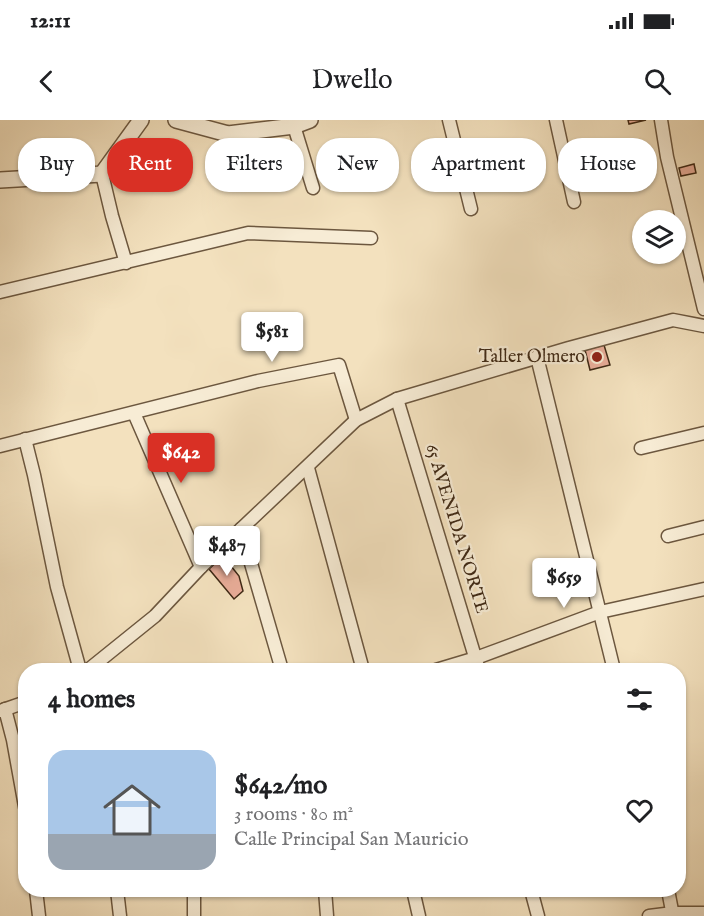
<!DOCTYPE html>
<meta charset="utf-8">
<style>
:root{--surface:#fff;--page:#f6f6f6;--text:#202124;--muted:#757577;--line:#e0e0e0;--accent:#d93025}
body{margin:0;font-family:"IM FELL English",serif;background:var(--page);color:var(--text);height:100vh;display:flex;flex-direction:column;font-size:22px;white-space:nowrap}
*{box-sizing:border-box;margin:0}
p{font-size:20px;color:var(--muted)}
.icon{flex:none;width:33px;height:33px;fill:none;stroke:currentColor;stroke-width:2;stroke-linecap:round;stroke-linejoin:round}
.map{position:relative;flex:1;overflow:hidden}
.panel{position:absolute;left:18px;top:543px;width:668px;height:234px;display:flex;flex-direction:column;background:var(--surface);border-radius:24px;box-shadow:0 2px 4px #0004}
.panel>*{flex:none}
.banner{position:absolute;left:18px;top:18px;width:669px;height:54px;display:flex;gap:12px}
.buttons{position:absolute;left:632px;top:90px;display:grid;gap:12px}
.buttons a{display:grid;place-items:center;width:54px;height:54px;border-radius:50%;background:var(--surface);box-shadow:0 2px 4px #0004;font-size:30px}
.price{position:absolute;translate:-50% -51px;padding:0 14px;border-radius:6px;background:#fff;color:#222;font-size:20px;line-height:39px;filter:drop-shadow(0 2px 3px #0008)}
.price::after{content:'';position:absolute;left:50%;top:36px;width:18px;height:14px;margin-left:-9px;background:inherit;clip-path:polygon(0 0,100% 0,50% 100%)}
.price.on{background:var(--accent);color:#fff}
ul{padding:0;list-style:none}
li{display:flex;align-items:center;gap:18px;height:150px;padding:0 30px}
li+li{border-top:2px solid var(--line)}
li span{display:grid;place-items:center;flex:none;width:168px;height:120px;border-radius:18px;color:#555}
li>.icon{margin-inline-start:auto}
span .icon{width:72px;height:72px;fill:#fffc;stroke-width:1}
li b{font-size:26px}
h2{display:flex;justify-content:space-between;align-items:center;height:72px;padding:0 30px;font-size:26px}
.chip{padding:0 21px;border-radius:24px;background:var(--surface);box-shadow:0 2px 4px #0004;font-size:21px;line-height:54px}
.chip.on{background:var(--accent);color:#fff}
.status{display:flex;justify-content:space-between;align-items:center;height:42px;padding:0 30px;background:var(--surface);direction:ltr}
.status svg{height:16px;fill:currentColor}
header{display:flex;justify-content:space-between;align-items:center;height:78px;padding:0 30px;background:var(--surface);font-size:27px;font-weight:600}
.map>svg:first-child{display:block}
.building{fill:#e9ad99;stroke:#3f2915;stroke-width:1.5}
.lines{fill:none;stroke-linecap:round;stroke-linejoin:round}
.minor-casing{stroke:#6c573f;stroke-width:15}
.tertiary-casing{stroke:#6c573f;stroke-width:18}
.minor{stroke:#f7ecd5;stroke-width:12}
.tertiary{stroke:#f7ecd5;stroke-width:15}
.poi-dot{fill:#8f2418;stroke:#f7ecd5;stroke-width:2}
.labels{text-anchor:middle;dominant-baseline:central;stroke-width:4.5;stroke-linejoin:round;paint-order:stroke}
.poi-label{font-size:18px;fill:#3f2915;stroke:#f7ecd5;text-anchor:end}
.street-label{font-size:18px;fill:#3f2915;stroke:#f7ecd5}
</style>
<div class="status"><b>12:11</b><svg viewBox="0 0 49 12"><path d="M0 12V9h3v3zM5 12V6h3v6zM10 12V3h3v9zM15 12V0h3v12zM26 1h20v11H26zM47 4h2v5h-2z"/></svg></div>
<header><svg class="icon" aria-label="back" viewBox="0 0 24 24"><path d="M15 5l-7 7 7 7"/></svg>Dwello<svg class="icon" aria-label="search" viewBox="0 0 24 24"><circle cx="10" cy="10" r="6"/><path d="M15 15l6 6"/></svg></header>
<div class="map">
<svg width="704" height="796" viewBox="0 0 704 796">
<rect width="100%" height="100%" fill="#f3e1be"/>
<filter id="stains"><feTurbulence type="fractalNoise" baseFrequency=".00333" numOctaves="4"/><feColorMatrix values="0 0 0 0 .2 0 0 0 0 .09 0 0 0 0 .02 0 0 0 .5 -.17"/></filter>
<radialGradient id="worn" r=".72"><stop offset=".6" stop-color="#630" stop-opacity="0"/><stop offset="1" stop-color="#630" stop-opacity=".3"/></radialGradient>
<g class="building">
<polygon points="628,0 646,0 629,4"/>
<polygon points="694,44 696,53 681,56 679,48"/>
<polygon points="604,225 610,245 590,250 585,230"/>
<polygon points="223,436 239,456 243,471 234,479 209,449"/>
</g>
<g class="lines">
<defs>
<g id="minor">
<polyline points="449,0 471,89"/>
<polyline points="556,0 574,82"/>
<polyline points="661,0 667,37 704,189"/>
<polyline points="294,6 313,68"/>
<polyline points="102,54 112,96 126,143"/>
<polyline points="0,172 248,113 371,118"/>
<polyline points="537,237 614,550"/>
<polyline points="397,279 479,550"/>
<polyline points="134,293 201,447"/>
<polyline points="25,319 34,355 57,467 80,550"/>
<polyline points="0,326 258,261 339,245 356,300"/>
<polyline points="641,328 704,313"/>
<polyline points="308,348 363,550"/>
<polyline points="241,409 282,550"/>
<polyline points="668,416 704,407"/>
<polyline points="88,550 155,496 201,447 356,300 397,279 569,228 673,200 704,206"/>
<polyline points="436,550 476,538 600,492 704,469"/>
<polyline points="5,589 13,620 26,692"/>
<polyline points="0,591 26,582"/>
<polyline points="36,770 39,796"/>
<polyline points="117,770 120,796"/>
<polyline points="194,770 194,796"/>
<polyline points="325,770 327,796"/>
<polyline points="413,770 419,796"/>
<polyline points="531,770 538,796"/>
<polyline points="668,770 673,796"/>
<polyline points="649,796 673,793 704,793"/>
</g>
<g id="tertiary">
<polyline points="176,0 228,14 294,6 310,0"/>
<polyline points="0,60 102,54 141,0"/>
</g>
</defs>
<use href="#minor" class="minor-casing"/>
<use href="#tertiary" class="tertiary-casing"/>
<use href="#minor" class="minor"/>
<use href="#tertiary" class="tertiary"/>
</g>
<circle class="poi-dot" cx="597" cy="237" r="6"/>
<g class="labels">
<g class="poi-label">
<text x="585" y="237">Taller Olmero</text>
</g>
<g class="street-label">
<text transform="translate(456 409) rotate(73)">65 AVENIDA NORTE</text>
</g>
</g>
<rect width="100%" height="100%" filter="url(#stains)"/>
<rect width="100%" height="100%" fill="url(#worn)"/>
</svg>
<div class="buttons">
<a><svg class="icon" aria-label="layers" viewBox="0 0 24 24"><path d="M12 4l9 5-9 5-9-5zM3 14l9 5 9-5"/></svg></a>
</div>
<b class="price" style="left:272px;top:243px">$581</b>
<b class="price on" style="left:181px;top:364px">$642</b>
<b class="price" style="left:227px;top:457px">$487</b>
<b class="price" style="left:564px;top:489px">$659</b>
<div class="banner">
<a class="chip">Buy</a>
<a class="chip on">Rent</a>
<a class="chip">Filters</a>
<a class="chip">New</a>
<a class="chip">Apartment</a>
<a class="chip">House</a>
</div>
<section class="panel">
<h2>4 homes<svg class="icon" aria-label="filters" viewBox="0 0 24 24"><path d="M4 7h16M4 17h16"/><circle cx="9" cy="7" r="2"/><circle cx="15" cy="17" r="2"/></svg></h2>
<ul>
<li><span style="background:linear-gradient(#a9c7e8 70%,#9aa5b1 0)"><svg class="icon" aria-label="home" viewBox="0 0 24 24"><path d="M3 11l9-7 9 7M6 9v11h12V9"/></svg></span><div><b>$642/mo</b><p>3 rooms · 80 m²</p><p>Calle Principal San Mauricio</p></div><svg class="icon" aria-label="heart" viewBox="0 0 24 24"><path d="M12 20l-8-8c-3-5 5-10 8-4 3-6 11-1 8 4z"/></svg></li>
</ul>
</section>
</div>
